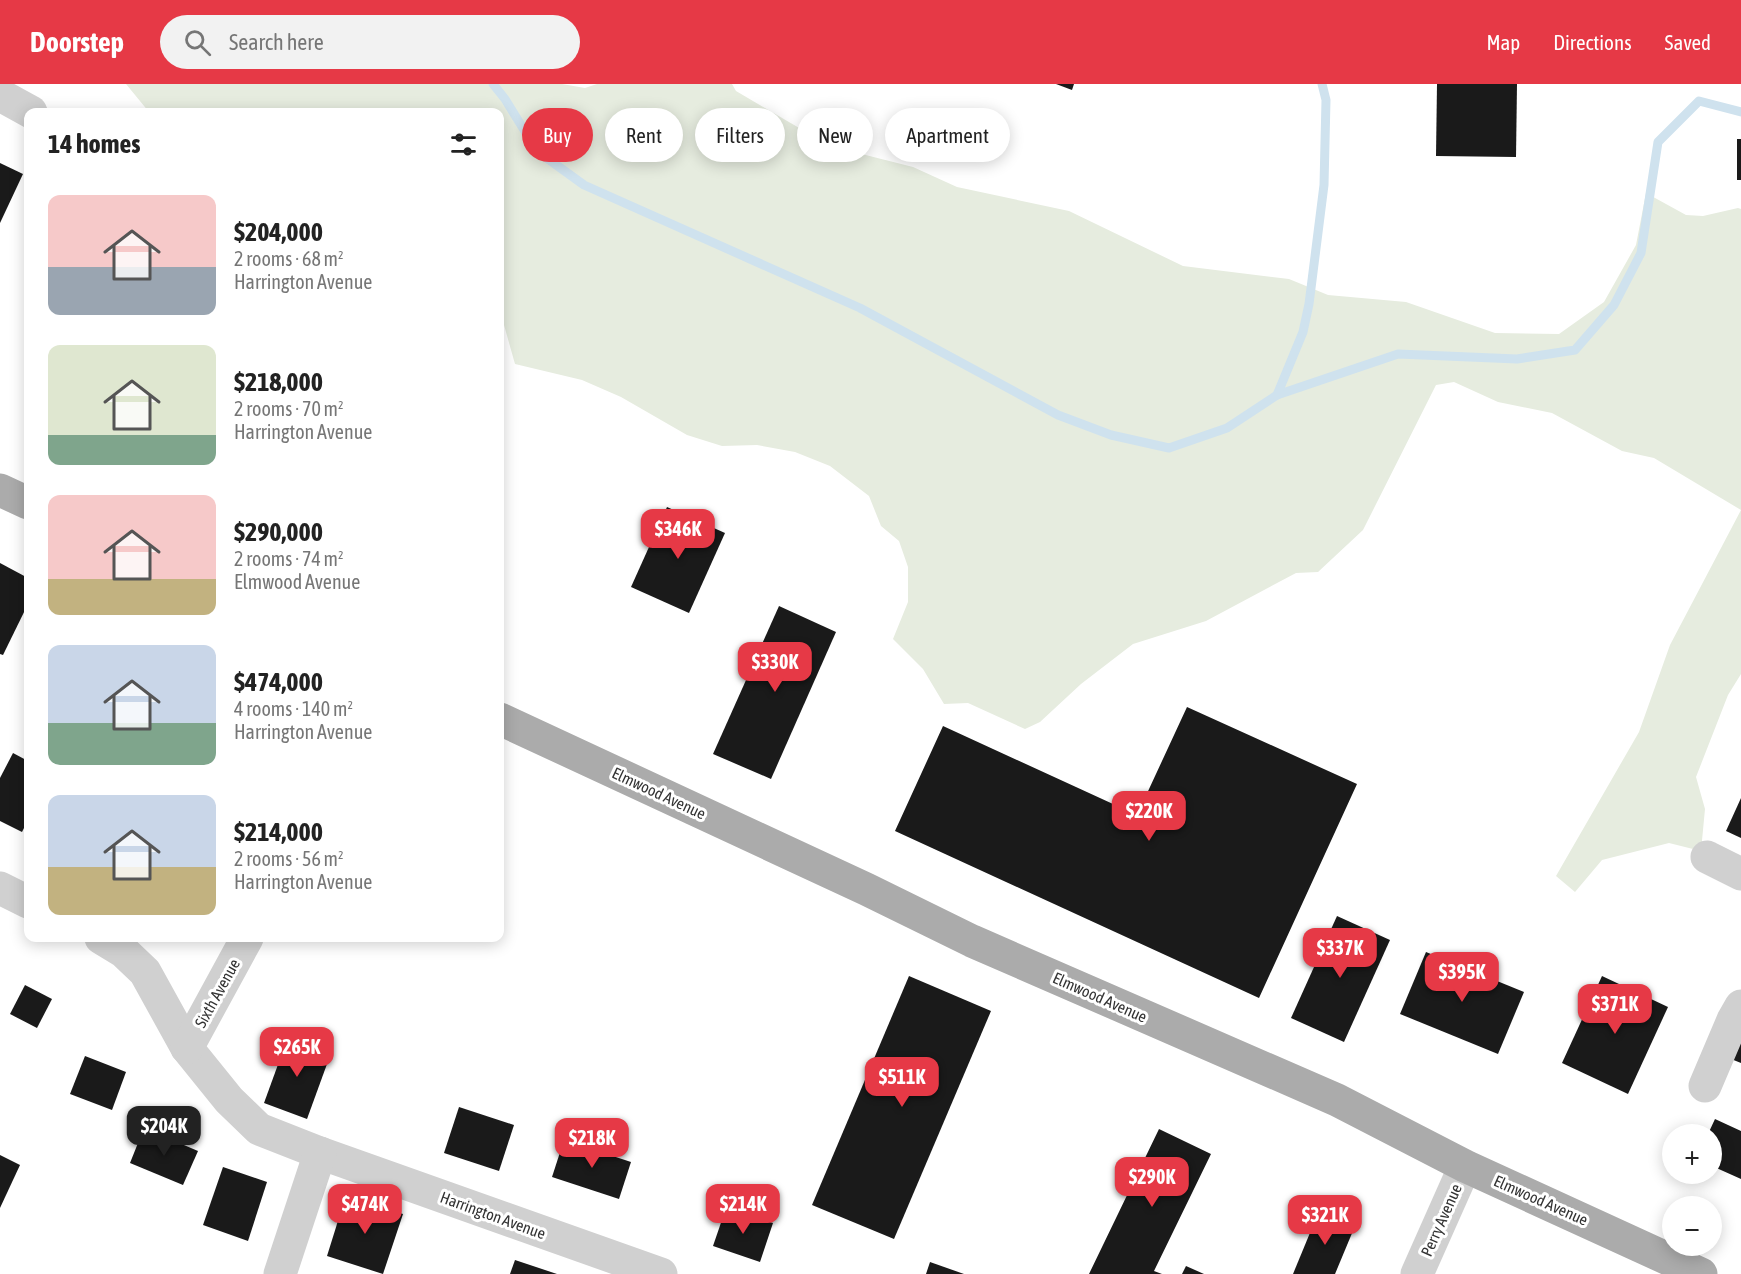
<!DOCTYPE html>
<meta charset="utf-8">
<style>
:root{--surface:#fff;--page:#f2f2f2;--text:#222;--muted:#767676;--accent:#e63946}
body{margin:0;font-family:"Asap Condensed",sans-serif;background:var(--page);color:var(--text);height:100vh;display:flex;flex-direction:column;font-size:22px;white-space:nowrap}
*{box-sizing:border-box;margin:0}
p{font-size:20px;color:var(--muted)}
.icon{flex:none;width:33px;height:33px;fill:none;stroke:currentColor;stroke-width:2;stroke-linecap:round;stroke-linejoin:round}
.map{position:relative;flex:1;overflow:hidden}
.sheet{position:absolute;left:24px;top:24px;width:480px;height:834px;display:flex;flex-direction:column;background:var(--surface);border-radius:12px;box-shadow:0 3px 15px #0003}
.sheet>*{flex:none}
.guide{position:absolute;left:522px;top:24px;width:570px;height:54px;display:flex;gap:12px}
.fabs{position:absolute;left:1662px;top:1040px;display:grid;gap:12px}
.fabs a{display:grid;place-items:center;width:60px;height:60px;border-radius:50%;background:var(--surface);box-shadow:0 3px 15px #0003;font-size:30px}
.price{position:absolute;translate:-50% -51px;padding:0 14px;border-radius:12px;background:var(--accent);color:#fff;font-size:20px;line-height:39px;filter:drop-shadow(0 2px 3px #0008)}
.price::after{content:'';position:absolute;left:50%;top:36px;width:18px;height:14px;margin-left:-9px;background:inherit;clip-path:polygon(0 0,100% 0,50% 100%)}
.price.current{background:#222;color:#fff}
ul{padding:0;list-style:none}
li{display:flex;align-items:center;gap:18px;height:150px;padding:0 24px}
li span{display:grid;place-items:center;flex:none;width:168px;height:120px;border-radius:12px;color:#555}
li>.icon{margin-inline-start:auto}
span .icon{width:72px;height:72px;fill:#fffc;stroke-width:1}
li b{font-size:26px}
h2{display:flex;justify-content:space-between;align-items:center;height:72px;padding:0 24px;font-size:26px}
.chip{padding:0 21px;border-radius:27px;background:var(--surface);box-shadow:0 3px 15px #0003;font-size:21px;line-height:54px}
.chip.current{background:var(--accent);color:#fff}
header{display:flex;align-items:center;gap:36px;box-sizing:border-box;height:84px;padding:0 30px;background:var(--accent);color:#fff}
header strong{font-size:28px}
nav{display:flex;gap:33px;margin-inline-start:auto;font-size:21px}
.search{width:420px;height:54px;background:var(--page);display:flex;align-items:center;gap:15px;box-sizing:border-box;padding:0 21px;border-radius:33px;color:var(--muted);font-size:22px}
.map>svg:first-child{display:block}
.green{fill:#e6ecdf}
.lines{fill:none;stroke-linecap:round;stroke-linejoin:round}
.stream{stroke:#cfe2ee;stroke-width:9}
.building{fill:#1a1a1a}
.minor{stroke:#d0d0d0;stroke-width:33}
.major{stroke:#ababab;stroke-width:33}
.labels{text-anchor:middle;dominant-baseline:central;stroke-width:6;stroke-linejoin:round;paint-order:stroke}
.street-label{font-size:16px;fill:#333;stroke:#fff}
</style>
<header>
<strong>Doorstep</strong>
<div class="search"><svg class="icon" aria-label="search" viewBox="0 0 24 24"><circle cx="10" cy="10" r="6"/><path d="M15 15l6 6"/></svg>Search here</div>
<nav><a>Map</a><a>Directions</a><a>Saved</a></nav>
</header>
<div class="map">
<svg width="1741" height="1190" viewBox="0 0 1741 1190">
<rect width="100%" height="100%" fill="#fff"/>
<polygon class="green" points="126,0 562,0 585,4 597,0 732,0 736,7 830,62 913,83 957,103 1069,127 1183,182 1289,195 1328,211 1406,218 1495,249 1559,250 1604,218 1636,161 1646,109 1686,131 1703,132 1738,124 1741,125 1741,590 1728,611 1696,693 1705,725 1701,767 1669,759 1602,776 1575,808 1556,792 1639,648 1670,561 1741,426 1654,374 1622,367 1552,329 1498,318 1454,298 1436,301 1363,446 1318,488 1296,489 1206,537 1133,560 1081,600 1040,638 1025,645 968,619 944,620 923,585 893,555 908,518 908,483 899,457 881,442 869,412 830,382 795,368 757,361 722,362 687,351 621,313 582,296 515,280 504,241 500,238 500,28 149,28"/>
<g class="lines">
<g class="stream">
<polyline points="493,0 505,15 537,67 584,101 860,224 1058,331 1111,351 1169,364 1227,344 1277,311 1398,270 1517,275 1575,266 1614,221 1641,169 1658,58 1699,17 1741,28"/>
<polyline points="1277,311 1303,248 1309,220 1324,101 1326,16 1322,0"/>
</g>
</g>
<g class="building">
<polygon points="1056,0 1074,0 1072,6"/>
<polygon points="1437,0 1517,0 1516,73 1436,72"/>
<rect x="1737" y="55" width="4" height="41"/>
<polygon points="0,79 23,90 0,139"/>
<polygon points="667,423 725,449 689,529 631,503"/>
<polygon points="0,479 28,494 28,520 3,571 0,570"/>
<polygon points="779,522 836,548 771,695 713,670"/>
<polygon points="1187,623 1357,700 1259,914 895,747 943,642 1137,731"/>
<polygon points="13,669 28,677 28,736 22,748 0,737 0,694"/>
<polygon points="1741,714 1741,754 1726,747"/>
<polygon points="1337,832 1390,856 1344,958 1291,934"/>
<polygon points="1426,868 1524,908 1498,970 1400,930"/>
<polygon points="909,892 991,927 894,1155 812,1121"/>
<polygon points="1602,892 1668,923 1628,1010 1562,979"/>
<polygon points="25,901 52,915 37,944 10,930"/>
<polygon points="288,953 331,969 307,1035 264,1019"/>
<polygon points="1741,954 1741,979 1731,975"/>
<polygon points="85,972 126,988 112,1026 70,1010"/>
<polygon points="459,1023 514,1041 499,1087 444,1069"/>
<polygon points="1715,1035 1741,1047 1741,1095 1712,1082 1712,1050 1708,1050"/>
<polygon points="144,1044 198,1067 183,1101 130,1079"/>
<polygon points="1159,1045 1211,1070 1154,1187 1162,1190 1089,1190"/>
<polygon points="564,1056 631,1078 619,1115 552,1093"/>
<polygon points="0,1071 20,1081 0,1124"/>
<polygon points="223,1083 267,1098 248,1157 203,1141"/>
<polygon points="346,1111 403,1130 383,1190 327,1172"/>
<polygon points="726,1124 773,1139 760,1178 713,1162"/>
<polygon points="1319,1127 1355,1142 1335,1190 1293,1190"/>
<polygon points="515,1176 557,1190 510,1190"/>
<polygon points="930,1178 964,1190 926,1190"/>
<polygon points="1186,1182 1204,1190 1182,1190"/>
</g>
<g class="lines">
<g class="minor">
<polyline points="0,11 31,28"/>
<polyline points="1707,773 1741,790"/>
<polyline points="0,804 28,818"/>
<polyline points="101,854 124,868 145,888 187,964 229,1016 259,1045 320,1069 661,1190"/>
<polyline points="187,964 247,854"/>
<polyline points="1705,1002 1733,936 1741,922"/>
<polyline points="280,1190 320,1069"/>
<polyline points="1417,1190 1465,1082"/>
</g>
<g class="major">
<polyline points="0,406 28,419"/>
<polyline points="500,635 866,805 972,857 1337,1016 1465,1082 1701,1190"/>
</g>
</g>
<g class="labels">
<g class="street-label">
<text transform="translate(659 709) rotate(25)">Elmwood Avenue</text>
<text transform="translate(217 909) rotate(-61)">Sixth Avenue</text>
<text transform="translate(1100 913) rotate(24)">Elmwood Avenue</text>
<text transform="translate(1541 1116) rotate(24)">Elmwood Avenue</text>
<text transform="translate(493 1131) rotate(20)">Harrington Avenue</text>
<text transform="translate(1441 1136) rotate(-66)">Perry Avenue</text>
</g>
</g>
</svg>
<div class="fabs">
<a>+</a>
<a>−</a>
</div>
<b class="price" style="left:678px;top:476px">$346K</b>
<b class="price" style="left:775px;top:609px">$330K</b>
<b class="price" style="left:1149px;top:758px">$220K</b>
<b class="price" style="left:1340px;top:895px">$337K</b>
<b class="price" style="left:1462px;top:919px">$395K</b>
<b class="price" style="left:1615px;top:951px">$371K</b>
<b class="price" style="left:297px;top:994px">$265K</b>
<b class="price" style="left:902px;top:1024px">$511K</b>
<b class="price current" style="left:164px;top:1073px">$204K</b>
<b class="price" style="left:592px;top:1085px">$218K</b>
<b class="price" style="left:1152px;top:1124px">$290K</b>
<b class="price" style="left:365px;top:1151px">$474K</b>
<b class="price" style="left:743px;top:1151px">$214K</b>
<b class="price" style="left:1325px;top:1162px">$321K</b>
<div class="guide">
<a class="chip current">Buy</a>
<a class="chip">Rent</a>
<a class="chip">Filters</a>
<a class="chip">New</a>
<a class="chip">Apartment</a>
</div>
<section class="sheet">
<h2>14 homes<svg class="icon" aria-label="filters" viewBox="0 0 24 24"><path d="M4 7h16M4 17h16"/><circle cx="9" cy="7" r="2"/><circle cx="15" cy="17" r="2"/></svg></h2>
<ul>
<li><span style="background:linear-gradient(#f6c9c9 60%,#9aa5b1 0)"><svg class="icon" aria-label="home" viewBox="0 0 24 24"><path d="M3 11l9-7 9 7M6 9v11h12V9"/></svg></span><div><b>$204,000</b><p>2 rooms · 68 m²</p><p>Harrington Avenue</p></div></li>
<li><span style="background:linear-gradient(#dfe7d0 75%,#7fa58c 0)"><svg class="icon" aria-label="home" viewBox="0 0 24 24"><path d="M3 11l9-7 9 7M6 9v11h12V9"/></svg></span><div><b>$218,000</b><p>2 rooms · 70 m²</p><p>Harrington Avenue</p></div></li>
<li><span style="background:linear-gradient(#f6c9c9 70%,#c2b280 0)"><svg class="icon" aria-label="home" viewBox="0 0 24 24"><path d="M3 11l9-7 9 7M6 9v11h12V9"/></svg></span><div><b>$290,000</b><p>2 rooms · 74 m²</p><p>Elmwood Avenue</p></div></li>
<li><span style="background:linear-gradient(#c9d6e8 65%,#7fa58c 0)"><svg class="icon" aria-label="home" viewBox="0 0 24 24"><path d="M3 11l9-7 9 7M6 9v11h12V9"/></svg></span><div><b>$474,000</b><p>4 rooms · 140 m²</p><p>Harrington Avenue</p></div></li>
<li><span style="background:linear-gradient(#c9d6e8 60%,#c2b280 0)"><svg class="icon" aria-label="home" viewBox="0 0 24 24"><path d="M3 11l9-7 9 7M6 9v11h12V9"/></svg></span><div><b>$214,000</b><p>2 rooms · 56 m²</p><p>Harrington Avenue</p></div></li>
</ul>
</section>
</div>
